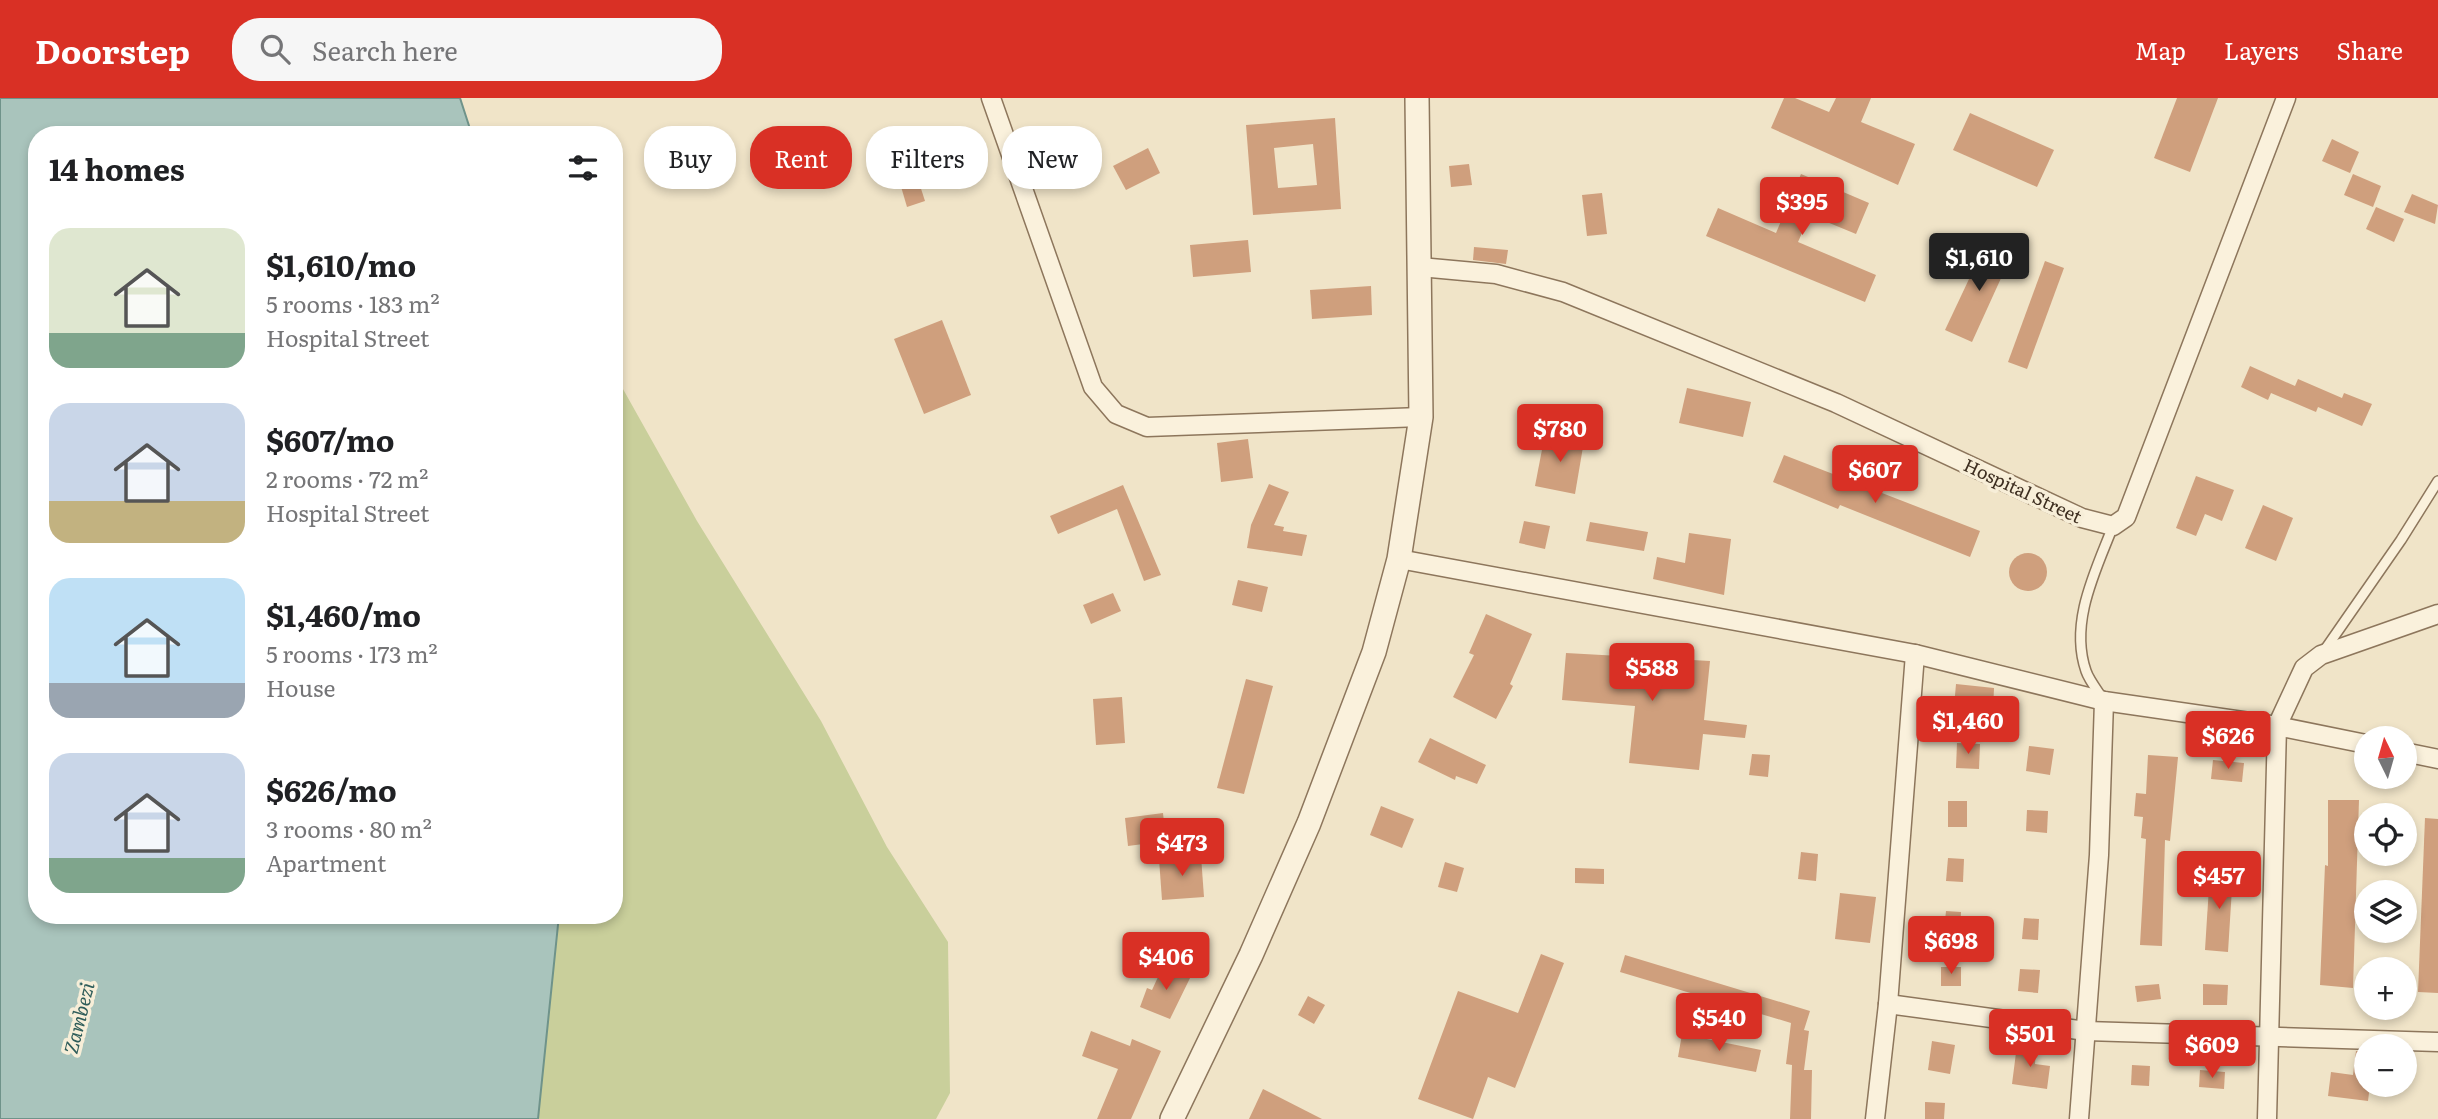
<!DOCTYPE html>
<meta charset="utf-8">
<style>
:root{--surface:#fff;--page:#f6f6f6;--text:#202124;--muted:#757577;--accent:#d93025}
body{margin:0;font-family:Literata,serif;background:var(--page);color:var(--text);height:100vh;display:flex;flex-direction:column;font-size:26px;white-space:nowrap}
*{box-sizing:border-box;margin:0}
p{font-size:23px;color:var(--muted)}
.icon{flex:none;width:38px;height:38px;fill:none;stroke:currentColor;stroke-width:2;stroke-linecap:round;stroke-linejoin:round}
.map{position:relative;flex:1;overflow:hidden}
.drawer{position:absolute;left:28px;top:28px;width:595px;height:798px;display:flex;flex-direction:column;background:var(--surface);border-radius:28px;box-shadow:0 4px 10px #0003}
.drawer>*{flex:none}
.guide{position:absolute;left:644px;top:28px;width:665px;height:63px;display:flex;gap:14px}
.needle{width:46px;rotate:355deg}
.controls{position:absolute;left:2354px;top:628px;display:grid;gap:14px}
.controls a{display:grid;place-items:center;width:63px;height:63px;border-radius:50%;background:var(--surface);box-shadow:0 4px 10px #0003;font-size:35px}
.price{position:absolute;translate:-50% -60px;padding:0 16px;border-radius:7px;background:var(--accent);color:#fff;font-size:23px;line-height:46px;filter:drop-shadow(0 2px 4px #0008)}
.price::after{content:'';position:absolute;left:50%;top:42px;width:21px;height:16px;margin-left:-10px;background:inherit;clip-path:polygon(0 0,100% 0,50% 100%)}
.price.active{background:#222;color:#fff}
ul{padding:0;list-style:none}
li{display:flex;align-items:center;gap:21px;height:175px;padding:0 21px}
li span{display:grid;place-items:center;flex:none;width:196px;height:140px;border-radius:21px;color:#555}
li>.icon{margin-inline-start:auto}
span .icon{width:84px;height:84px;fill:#fffc;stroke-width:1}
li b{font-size:30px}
h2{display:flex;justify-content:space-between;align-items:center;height:84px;padding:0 21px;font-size:30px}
.chip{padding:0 24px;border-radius:28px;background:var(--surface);box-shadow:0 4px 10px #0003;font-size:24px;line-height:63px}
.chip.active{background:var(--accent);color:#fff}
header{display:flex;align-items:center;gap:42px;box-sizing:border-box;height:98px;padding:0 35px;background:var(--accent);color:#fff}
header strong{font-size:33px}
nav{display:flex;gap:38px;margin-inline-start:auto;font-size:24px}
.search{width:490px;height:63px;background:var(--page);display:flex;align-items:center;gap:18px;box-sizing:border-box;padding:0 24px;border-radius:28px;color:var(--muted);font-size:26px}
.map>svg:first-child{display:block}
.green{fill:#c9cf9b}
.water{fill:#a9c4bc;stroke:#6f938a;stroke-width:2}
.building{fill:#cf9f7d;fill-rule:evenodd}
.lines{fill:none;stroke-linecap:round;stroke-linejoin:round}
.service-casing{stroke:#8d765c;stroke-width:12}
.minor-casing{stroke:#8d765c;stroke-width:21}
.tertiary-casing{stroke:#8d765c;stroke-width:26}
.service{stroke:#faf1dc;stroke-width:9}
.minor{stroke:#faf1dc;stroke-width:18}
.tertiary{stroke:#faf1dc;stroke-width:23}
.labels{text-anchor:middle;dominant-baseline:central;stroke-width:7;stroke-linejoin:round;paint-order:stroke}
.street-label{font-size:18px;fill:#3d2e20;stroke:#f7eed8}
.water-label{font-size:19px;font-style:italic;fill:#2f5d5a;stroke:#f7eed8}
</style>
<header>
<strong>Doorstep</strong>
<div class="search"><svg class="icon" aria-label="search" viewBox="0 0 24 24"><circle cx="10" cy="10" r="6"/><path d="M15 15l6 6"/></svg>Search here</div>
<nav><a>Map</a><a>Layers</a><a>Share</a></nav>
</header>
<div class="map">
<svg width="2438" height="1021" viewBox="0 0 2438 1021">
<rect width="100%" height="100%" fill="#f0e4c8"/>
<polygon class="green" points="614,275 697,423 821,623 887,749 948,844 950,995 936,1021 538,1021 559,817 614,817"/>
<polygon class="water" points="0,0 460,0 472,37 37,37 37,817 559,817 538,1021 0,1021"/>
<g class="building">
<polygon points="1784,0 1795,0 1829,14 1836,0 1871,0 1861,24 1915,46 1898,87 1771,30"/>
<polygon points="2177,0 2218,0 2190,74 2154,60"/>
<polygon points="1970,15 2054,52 2037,89 1953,52"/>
<path d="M1335,20L1341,111L1253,117L1246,27ZM1313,46L1317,87L1278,90L1274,50Z"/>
<polygon points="2332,41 2359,54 2350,75 2322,63"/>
<polygon points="1148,50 1160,75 1126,92 1113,68"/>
<polygon points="1469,66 1472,87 1451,89 1449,68"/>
<polygon points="914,69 925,103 907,109 897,75"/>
<polygon points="1801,76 1869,105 1856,136 1810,117 1798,144 1876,177 1865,204 1706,138 1718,110 1776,135"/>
<polygon points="2353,76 2381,88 2373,109 2344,97"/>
<polygon points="1602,95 1607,136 1587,138 1582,97"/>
<polygon points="2412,96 2438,107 2435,126 2404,114"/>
<polygon points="2376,109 2404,121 2394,144 2366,131"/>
<polygon points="1248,142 1251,174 1193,179 1190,147"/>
<polygon points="1986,145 2012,156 1972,244 1945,232"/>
<polygon points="1474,149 1508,152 1506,166 1473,162"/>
<polygon points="2045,163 2064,170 2027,271 2008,264"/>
<polygon points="1371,188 1372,217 1312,221 1310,192"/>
<polygon points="942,222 971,297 924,316 894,241"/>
<polygon points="2250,268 2295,288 2298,281 2342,300 2344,295 2372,306 2362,328 2318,309 2316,314 2271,295 2268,302 2241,289"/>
<polygon points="1687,290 1751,304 1743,339 1679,325"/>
<polygon points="1545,336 1584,343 1575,396 1535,388"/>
<polygon points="1248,341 1253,380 1221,384 1217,345"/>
<polygon points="1784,357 1980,433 1970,459 1840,407 1838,411 1773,384"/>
<polygon points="2196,378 2234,392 2222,423 2205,416 2196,438 2176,430"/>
<polygon points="1269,386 1289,394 1274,427 1284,429 1283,433 1307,437 1302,458 1247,450 1251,427"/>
<polygon points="1123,387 1161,477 1144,483 1117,411 1058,436 1050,418"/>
<polygon points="2263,407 2293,420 2276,463 2245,450"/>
<polygon points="1524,423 1550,428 1545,451 1519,445"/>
<polygon points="1590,424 1648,434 1644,453 1586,443"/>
<polygon points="1689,435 1731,441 1724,497 1653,481 1657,459 1685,465"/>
<circle cx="2028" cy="474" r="19"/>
<polygon points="1238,482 1268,489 1262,514 1232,507"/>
<polygon points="1113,495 1121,513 1091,526 1083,507"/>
<polygon points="1486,516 1532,536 1510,586 1513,588 1496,621 1453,599 1474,557 1469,555"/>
<polygon points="1566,555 1710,563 1704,622 1747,627 1745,640 1703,636 1699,672 1629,665 1635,608 1562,602"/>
<polygon points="1246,581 1273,588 1244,696 1217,690"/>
<polygon points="1956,586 1994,590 1993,612 1954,609"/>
<polygon points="1122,599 1125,645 1096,647 1093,601"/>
<polygon points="1430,640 1486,667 1477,686 1456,678 1455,682 1418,664"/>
<polygon points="1957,645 1980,646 1979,671 1956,670"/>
<polygon points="2029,648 2054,651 2050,677 2026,673"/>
<polygon points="1752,656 1770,657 1768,679 1749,677"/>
<polygon points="2148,657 2178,659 2170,743 2165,742 2162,848 2140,847 2146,741 2141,740 2143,719 2134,718 2136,695 2146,696"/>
<polygon points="2213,662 2244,665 2242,684 2211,681"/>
<polygon points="2328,702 2359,702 2353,890 2320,887 2325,767 2328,768"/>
<rect x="1948" y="703" width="19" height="26"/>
<polygon points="1381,708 1414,721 1402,750 1370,737"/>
<polygon points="2027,712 2048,713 2047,735 2026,733"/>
<polygon points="1163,715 1166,743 1128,748 1125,720"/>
<polygon points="2425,720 2438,721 2438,895 2418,894"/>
<polygon points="1801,754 1818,756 1816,783 1798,781"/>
<polygon points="1201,758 1204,799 1162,802 1159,761"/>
<polygon points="1948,760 1964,761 1963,784 1946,783"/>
<polygon points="1445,764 1464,770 1457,794 1438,789"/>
<polygon points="1575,770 1604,771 1604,786 1575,785"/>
<polygon points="2210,773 2233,774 2228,854 2205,852"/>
<polygon points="1840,795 1876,799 1870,845 1835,841"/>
<polygon points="1946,813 1961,814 1960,833 1944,832"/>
<polygon points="2024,820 2039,821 2038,842 2022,841"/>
<polygon points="1541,856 1564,865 1515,990 1488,979 1473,1021 1418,1001 1458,893 1518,915"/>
<polygon points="1625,857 1810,913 1804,932 1809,933 1804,972 1812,972 1811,1021 1790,1021 1792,967 1786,966 1791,925 1620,874"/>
<polygon points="1164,866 1191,878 1170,921 1140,909 1147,890 1152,892"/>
<rect x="1941" y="869" width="20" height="19"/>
<polygon points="2020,871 2040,872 2038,895 2018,893"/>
<polygon points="2159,886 2161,901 2137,904 2135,888"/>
<polygon points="2203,886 2228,887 2227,907 2203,907"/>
<polygon points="1308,898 1325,907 1314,926 1298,917"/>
<polygon points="1091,933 1130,948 1132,941 1161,953 1131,1021 1097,1021 1118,971 1082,958"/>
<polygon points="1682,936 1761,952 1756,974 1678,959"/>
<polygon points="1932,943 1955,947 1950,976 1928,972"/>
<polygon points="2017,947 2036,949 2035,966 2050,968 2047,991 2012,986"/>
<polygon points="2356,953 2366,953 2366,987 2370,987 2368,1003 2328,998 2331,974 2353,977"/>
<polygon points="2132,967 2150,968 2149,988 2131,987"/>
<polygon points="2200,972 2225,974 2224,991 2199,989"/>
<polygon points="1263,991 1322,1021 1249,1021"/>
<polygon points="1925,1004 1945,1005 1944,1021 1925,1021"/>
</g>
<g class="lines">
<defs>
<g id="service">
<polyline points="2324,553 2401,442 2438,383"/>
<path d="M2103,601C2097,592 2089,582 2086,573C2069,524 2096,472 2113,428"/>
</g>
<g id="minor">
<polyline points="991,0 1093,289 1116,316 1147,329 1421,319"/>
<polyline points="1420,169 1496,176 1563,194 1836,305 2082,420 2113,428 2126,419 2286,0"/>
<polyline points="1399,461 1915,556 2104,603 2277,628 2366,646"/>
<polyline points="2404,654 2438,661"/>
<polyline points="1888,906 2086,933 2438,944"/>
<polyline points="1875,1021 1888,906 1915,556"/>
<polyline points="2079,1021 2099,757 2104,603"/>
<polyline points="2267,1021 2277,628 2304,570 2321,557 2438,516"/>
</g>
<polyline id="tertiary" points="1172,1021 1251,857 1309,725 1374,554 1399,461 1421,319 1417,0"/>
</defs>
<use href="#service" class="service-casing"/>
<use href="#minor" class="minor-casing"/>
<use href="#tertiary" class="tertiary-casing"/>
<use href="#service" class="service"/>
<use href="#minor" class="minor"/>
<use href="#tertiary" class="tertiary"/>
</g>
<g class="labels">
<g class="street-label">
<text transform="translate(2023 392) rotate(25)">Hospital Street</text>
</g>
<g class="water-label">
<text transform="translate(78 920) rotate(-76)">Zambezi</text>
</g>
</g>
</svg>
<div class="controls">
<a><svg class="needle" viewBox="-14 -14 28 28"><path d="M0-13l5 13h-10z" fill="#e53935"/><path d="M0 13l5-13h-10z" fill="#757577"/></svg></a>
<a><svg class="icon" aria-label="locate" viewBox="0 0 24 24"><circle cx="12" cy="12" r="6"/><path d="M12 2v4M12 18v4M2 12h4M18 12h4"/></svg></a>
<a><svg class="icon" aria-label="layers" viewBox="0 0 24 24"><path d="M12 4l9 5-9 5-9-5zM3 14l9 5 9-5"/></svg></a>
<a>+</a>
<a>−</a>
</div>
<b class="price" style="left:1802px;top:139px">$395</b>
<b class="price active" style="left:1979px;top:195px">$1,610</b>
<b class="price" style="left:1560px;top:366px">$780</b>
<b class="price" style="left:1875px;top:407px">$607</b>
<b class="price" style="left:1652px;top:605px">$588</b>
<b class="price" style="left:1968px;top:658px">$1,460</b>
<b class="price" style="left:2228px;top:673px">$626</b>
<b class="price" style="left:1182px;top:780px">$473</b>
<b class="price" style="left:2219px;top:813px">$457</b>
<b class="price" style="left:1951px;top:878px">$698</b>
<b class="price" style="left:1166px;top:894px">$406</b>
<b class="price" style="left:1719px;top:955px">$540</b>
<b class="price" style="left:2030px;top:971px">$501</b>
<b class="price" style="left:2212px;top:982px">$609</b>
<div class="guide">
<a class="chip">Buy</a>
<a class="chip active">Rent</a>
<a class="chip">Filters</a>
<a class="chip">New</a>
</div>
<section class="drawer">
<h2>14 homes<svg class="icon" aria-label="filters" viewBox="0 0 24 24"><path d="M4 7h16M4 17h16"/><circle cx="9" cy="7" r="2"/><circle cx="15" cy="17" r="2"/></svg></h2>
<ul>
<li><span style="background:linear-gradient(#dfe7d0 75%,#7fa58c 0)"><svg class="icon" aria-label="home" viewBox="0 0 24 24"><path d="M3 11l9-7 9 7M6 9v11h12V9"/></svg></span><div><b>$1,610/mo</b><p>5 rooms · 183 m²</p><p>Hospital Street</p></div></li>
<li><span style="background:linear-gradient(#c9d6e8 70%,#c2b280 0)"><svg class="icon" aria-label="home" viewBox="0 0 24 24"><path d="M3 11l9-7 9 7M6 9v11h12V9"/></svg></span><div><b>$607/mo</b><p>2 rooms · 72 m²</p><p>Hospital Street</p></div></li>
<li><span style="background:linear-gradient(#bfe0f5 75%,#9aa5b1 0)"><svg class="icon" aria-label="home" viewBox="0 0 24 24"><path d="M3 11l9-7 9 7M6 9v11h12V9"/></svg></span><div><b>$1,460/mo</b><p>5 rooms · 173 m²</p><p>House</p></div></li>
<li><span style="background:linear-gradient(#c9d6e8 75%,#7fa58c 0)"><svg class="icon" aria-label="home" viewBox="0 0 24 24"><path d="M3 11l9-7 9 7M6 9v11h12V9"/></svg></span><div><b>$626/mo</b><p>3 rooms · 80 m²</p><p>Apartment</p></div></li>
</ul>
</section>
</div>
